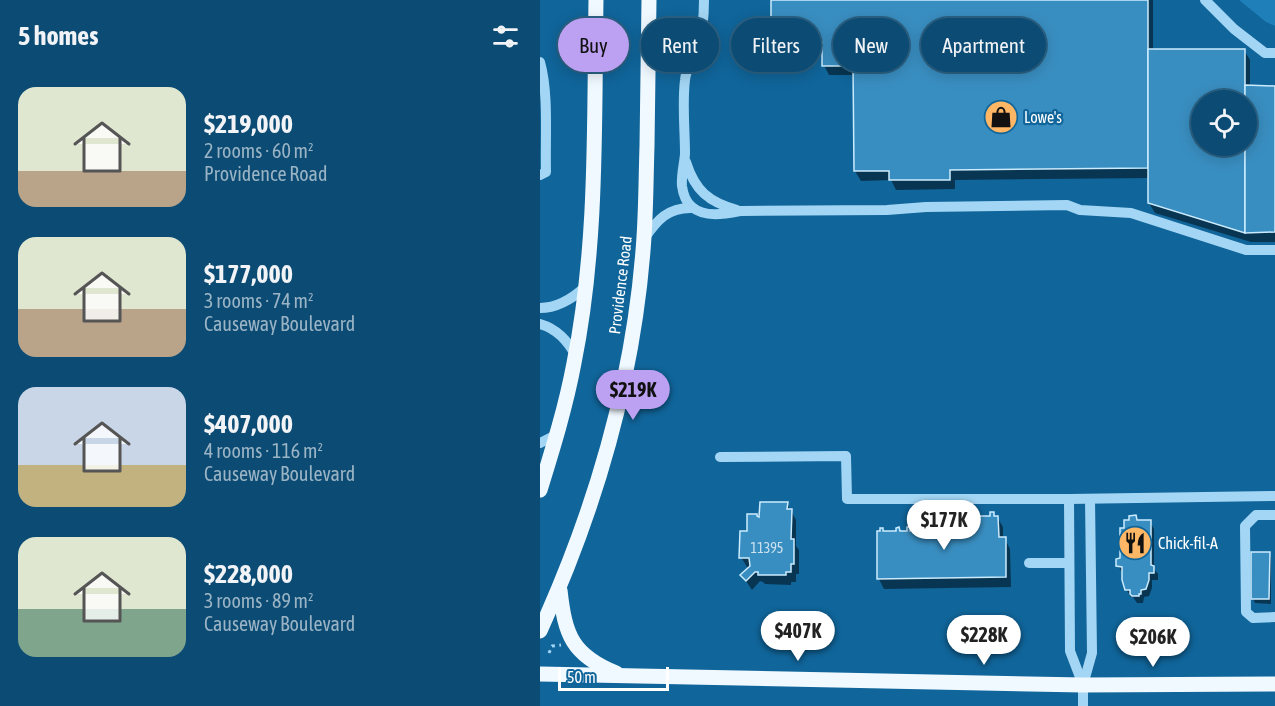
<!DOCTYPE html>
<meta charset="utf-8">
<style>
:root{--surface:#0c4c74;--page:#155379;--text:#f1f3f6;--muted:#9ab4c5;--line:#2c6386;--accent:#bca0f2}
body{margin:0;font-family:"Asap Condensed",sans-serif;background:var(--page);color:var(--text);height:100vh;display:flex;flex-direction:column;font-size:22px;white-space:nowrap}
*{box-sizing:border-box;margin:0}
p{font-size:20px;color:var(--muted)}
.icon{flex:none;width:33px;height:33px;fill:none;stroke:currentColor;stroke-width:2;stroke-linecap:round;stroke-linejoin:round}
.map{position:relative;flex:1;overflow:hidden}
.side{display:flex;flex-direction:column;background:var(--surface);width:540px}
.side>*{flex:none}
.banner{position:absolute;left:18px;top:18px;width:570px;height:54px;display:flex;gap:12px}
.tools{position:absolute;left:651px;top:90px;display:grid;gap:12px}
.tools a{display:grid;place-items:center;width:66px;height:66px;border-radius:50%;background:var(--surface);box-shadow:0 3px 15px #0003,0 0 0 2px var(--line);font-size:30px}
.scale{position:absolute;left:18px;bottom:15px;width:111px;box-sizing:border-box;padding-left:6px;border:3px solid #fff;border-top:0;font-size:16px;line-height:21px;white-space:nowrap;color:#fff;-webkit-text-stroke:4px #10659a;paint-order:stroke}
.price{position:absolute;translate:-50% -51px;padding:0 14px;border-radius:21px;background:#fff;color:#222;font-size:20px;line-height:39px;filter:drop-shadow(0 2px 3px #0008)}
.price::after{content:'';position:absolute;left:50%;top:36px;width:18px;height:14px;margin-left:-9px;background:inherit;clip-path:polygon(0 0,100% 0,50% 100%)}
.price.active{background:var(--accent);color:#111}
ul{padding:0;list-style:none}
li{display:flex;align-items:center;gap:18px;height:150px;padding:0 18px}
li span{display:grid;place-items:center;flex:none;width:168px;height:120px;border-radius:18px;color:#555}
li>.icon{margin-inline-start:auto}
span .icon{width:72px;height:72px;fill:#fffc;stroke-width:1}
li b{font-size:26px}
h2{display:flex;justify-content:space-between;align-items:center;height:72px;padding:0 18px;font-size:26px}
.pill{padding:0 21px;border-radius:27px;background:var(--surface);box-shadow:0 3px 15px #0003,0 0 0 2px var(--line);font-size:21px;line-height:54px}
.pill.active{background:var(--accent);color:#111}
main{display:flex;flex:1;min-height:0}
.map>svg:first-child{display:block}
.green{fill:#1f7fb8}
.shadow{fill:#0007;fill-rule:evenodd}
.building{fill:#398ec1;stroke:#cbebfe;stroke-width:1.5}
.lines{fill:none;stroke-linecap:round;stroke-linejoin:round}
.path{stroke:#a3d6f4;stroke-width:3;stroke-dasharray:3 4.5;stroke-linecap:butt}
.minor{stroke:#a3d6f4;stroke-width:10}
.major{stroke:#f0f9ff;stroke-width:15}
.labels{text-anchor:middle;dominant-baseline:central;stroke-width:4.5;stroke-linejoin:round;paint-order:stroke}
.number-label{font-size:14px;fill:#cee3f0}
.poi-label{font-size:16px;fill:#fff;stroke:#10659a;text-anchor:start}
.street-label{font-size:16px;fill:#fff;stroke:#10659a}
</style>
<main>
<section class="side">
<h2>5 homes<svg class="icon" aria-label="filters" viewBox="0 0 24 24"><path d="M4 7h16M4 17h16"/><circle cx="9" cy="7" r="2"/><circle cx="15" cy="17" r="2"/></svg></h2>
<ul>
<li><span style="background:linear-gradient(#dfe7d0 70%,#b9a48a 0)"><svg class="icon" aria-label="home" viewBox="0 0 24 24"><path d="M3 11l9-7 9 7M6 9v11h12V9"/></svg></span><div><b>$219,000</b><p>2 rooms · 60 m²</p><p>Providence Road</p></div></li>
<li><span style="background:linear-gradient(#dfe7d0 60%,#b9a48a 0)"><svg class="icon" aria-label="home" viewBox="0 0 24 24"><path d="M3 11l9-7 9 7M6 9v11h12V9"/></svg></span><div><b>$177,000</b><p>3 rooms · 74 m²</p><p>Causeway Boulevard</p></div></li>
<li><span style="background:linear-gradient(#c9d6e8 65%,#c2b280 0)"><svg class="icon" aria-label="home" viewBox="0 0 24 24"><path d="M3 11l9-7 9 7M6 9v11h12V9"/></svg></span><div><b>$407,000</b><p>4 rooms · 116 m²</p><p>Causeway Boulevard</p></div></li>
<li><span style="background:linear-gradient(#dfe7d0 60%,#7fa58c 0)"><svg class="icon" aria-label="home" viewBox="0 0 24 24"><path d="M3 11l9-7 9 7M6 9v11h12V9"/></svg></span><div><b>$228,000</b><p>3 rooms · 89 m²</p><p>Causeway Boulevard</p></div></li>
</ul>
</section>
<div class="map">
<svg width="735" height="706" viewBox="0 0 735 706">
<rect width="100%" height="100%" fill="#10659a"/>
<polygon class="green" points="699,0 735,0 735,26 726,22"/>
<g class="shadow">
<path d="M232,0H613V50H704L710,60V87H735V242H711L615,213L609,203V178L415,180V189L356,190L351,180L321,181L315,171L314,75H289L284,65V52H238L233,42ZM662,100H706V146H662Z"/>
<polygon points="247,504 256,520 256,546 259,550 259,574 256,574 256,582 251,582 251,585 225,584 223,582 220,581 212,590 202,575 211,567 207,567 201,557 209,533 218,518"/>
<polygon points="455,517 457,517 463,527 463,539 465,539 470,549 471,587 344,589 339,579 342,529 344,532 369,532 369,529 372,532 412,531"/>
<polygon points="596,517 598,522 610,522 614,529 614,569 618,574 618,580 612,580 612,588 609,596 604,597 603,603 597,603 593,597 591,597 586,589 582,573 578,565 581,560 586,530"/>
<polygon points="729,554 731,558 731,604 715,603 713,599"/>
</g>
<g class="building">
<polygon points="231,0 608,0 608,168 410,170 410,180 349,180 349,171 314,171 313,66 282,66 282,42 231,43"/>
<polygon points="608,49 705,49 705,100 662,100 662,146 705,146 705,233 608,203"/>
<polygon points="705,85 735,86 735,232 705,233 705,146 706,146 706,100 705,100"/>
<polygon points="220,502 248,502 247,509 252,509 251,539 254,539 254,564 251,564 251,572 246,572 246,575 218,575 218,572 215,572 206,581 200,575 210,566 209,558 199,558 200,531 207,531 207,514 217,514 217,516 219,517"/>
<polygon points="450,512 454,512 454,516 458,516 459,537 466,537 466,577 337,579 337,531 340,531 340,528 343,528 343,531 356,531 356,528 359,527 360,531 367,531 367,527 370,527 370,531 383,530 383,527 387,527 387,530 394,530 394,527 398,527 398,530 410,530 410,527 414,527 414,521 418,521 418,516 450,516"/>
<polygon points="596,515 597,520 611,520 611,565 614,566 614,573 609,573 609,580 606,589 601,590 601,594 599,594 599,596 592,596 590,594 590,590 585,590 582,580 582,567 576,566 576,559 580,558 580,528 584,528 584,520 589,520 589,516"/>
<polygon points="711,552 730,552 729,599 711,599"/>
</g>
<g class="lines">
<polyline class="path" points="9,653 12,646 21,645"/>
<g class="minor">
<path d="M164,0C164,16 163,31 158,46C154,57 146,68 145,80C142,104 145,130 145,154C144,165 141,176 142,186C143,194 146,202 152,207C165,218 185,214 201,211L347,210L386,207L527,205L540,210L591,213L706,250H735"/>
<polyline points="665,0 694,29 725,53 735,53"/>
<path d="M0,62C9,94 5,139 6,172L0,175"/>
<path d="M146,162C155,191 169,202 197,210"/>
<path d="M104,239C117,220 128,207 153,208"/>
<path d="M0,308C18,308 32,299 45,287"/>
<path d="M0,324C17,329 27,340 36,356"/>
<polyline points="0,443 18,434"/>
<polyline points="180,457 306,456 307,499 529,499 735,496"/>
<polyline points="529,499 530,651 543,685"/>
<polyline points="735,515 716,515 705,526 706,612 713,618 735,617"/>
<polyline points="489,563 529,563"/>
<polyline points="543,706 543,685 552,653 550,499"/>
</g>
<g class="major">
<path d="M0,490C13,448 26,406 34,363C58,244 54,121 56,0"/>
<path d="M20,590C25,635 32,655 76,673"/>
<path d="M0,631C57,506 95,375 104,237C106,207 106,176 107,146C108,97 108,49 109,0"/>
<polyline points="0,674 543,685 735,684"/>
</g>
</g>
<defs>
<symbol id="shop-disc" viewBox="-11 -11 22 22"><circle r="9.5" fill="#ffb766" stroke="#10659a"/><path d="M-5-2.5h2.3a2.7 3.5 0 0 1 5.4 0H5L5.5 6h-11ZM-1.5-2.5h3a1.5 2.3 0 0 0-3 0Z" fill="#111"/></symbol>
<symbol id="restaurant-disc" viewBox="-11 -11 22 22"><circle r="9.5" fill="#ffb766" stroke="#10659a"/><path d="M-5-6h1v4h1v-4h1v4h1v-4h1v5L-1.5 .5V6h-2V.5L-5-1ZM5-6V6H3V1.5H1.5Q1.5-4 5-6Z" fill="#111"/></symbol>
</defs>
<g fill-rule="evenodd">
<use href="#shop-disc" x="442" y="98" width="38" height="38"/>
<use href="#restaurant-disc" x="576" y="524" width="38" height="38"/>
</g>
<g class="labels">
<g class="number-label">
<text x="227" y="548">11395</text>
</g>
<g class="poi-label">
<text x="484" y="117">Lowe's</text>
<text x="618" y="543">Chick-fil-A</text>
</g>
<g class="street-label">
<text transform="translate(80 285) rotate(-83)">Providence Road</text>
</g>
</g>
</svg>
<div class="tools">
<a><svg class="icon" aria-label="locate" viewBox="0 0 24 24"><circle cx="12" cy="12" r="6"/><path d="M12 2v4M12 18v4M2 12h4M18 12h4"/></svg></a>
</div>
<div class="scale">50 m</div>
<b class="price active" style="left:93px;top:421px">$219K</b>
<b class="price" style="left:404px;top:551px">$177K</b>
<b class="price" style="left:258px;top:662px">$407K</b>
<b class="price" style="left:444px;top:666px">$228K</b>
<b class="price" style="left:613px;top:668px">$206K</b>
<div class="banner">
<a class="pill active">Buy</a>
<a class="pill">Rent</a>
<a class="pill">Filters</a>
<a class="pill">New</a>
<a class="pill">Apartment</a>
</div>
</div>
</main>
